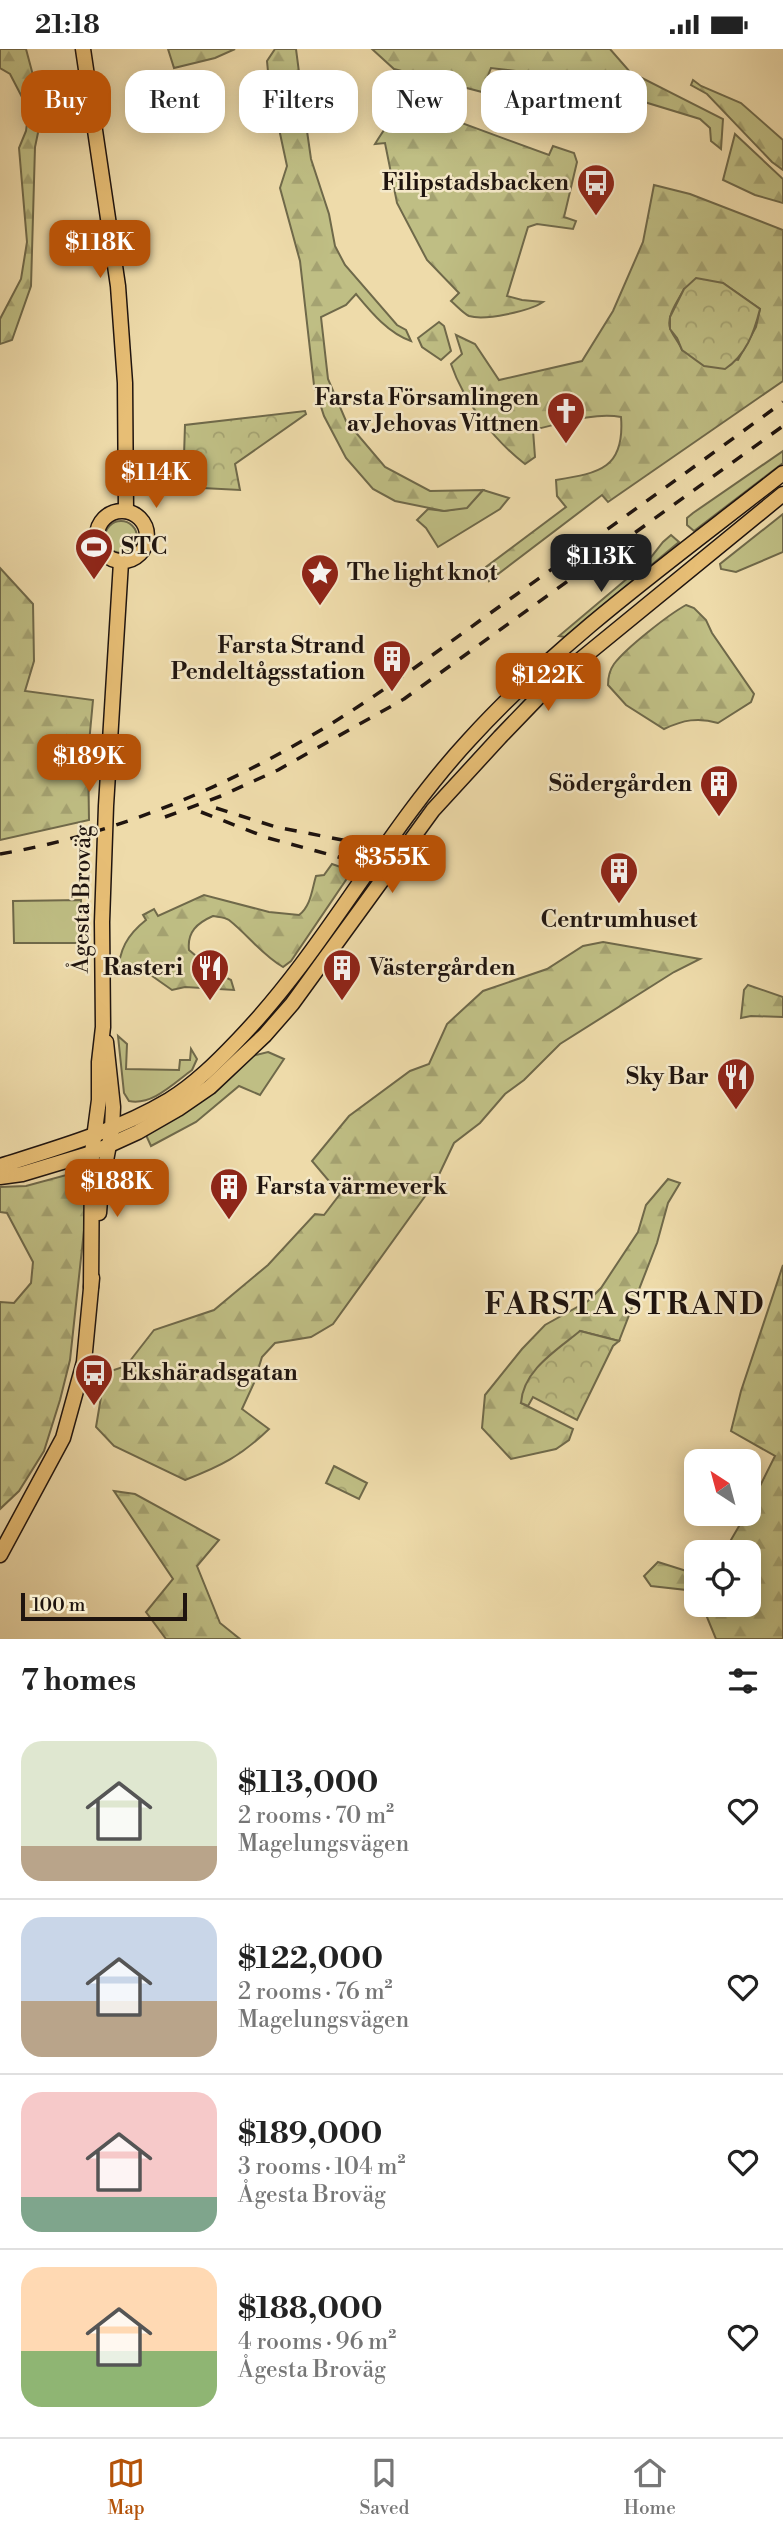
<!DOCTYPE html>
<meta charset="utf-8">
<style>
:root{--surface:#fff;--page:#f6f6f6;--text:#222;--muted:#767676;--line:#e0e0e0;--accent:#b45309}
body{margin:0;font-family:"Libre Bodoni",serif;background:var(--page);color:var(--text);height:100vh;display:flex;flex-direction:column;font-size:26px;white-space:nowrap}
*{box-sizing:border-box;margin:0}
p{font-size:23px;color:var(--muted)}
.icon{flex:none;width:38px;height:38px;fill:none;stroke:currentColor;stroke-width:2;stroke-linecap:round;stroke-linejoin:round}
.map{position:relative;height:1590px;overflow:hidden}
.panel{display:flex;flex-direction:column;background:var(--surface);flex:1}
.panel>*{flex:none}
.banner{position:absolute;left:21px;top:21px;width:742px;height:63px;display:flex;gap:14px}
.needle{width:46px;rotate:324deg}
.controls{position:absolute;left:684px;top:1400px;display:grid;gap:14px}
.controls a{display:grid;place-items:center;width:77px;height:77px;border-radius:14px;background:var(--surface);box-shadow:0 4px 18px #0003;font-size:35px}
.scale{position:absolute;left:21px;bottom:18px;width:166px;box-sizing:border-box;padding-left:7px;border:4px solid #1f140f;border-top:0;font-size:19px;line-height:24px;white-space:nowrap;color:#1f140f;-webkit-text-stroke:5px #f4e8c8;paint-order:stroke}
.price{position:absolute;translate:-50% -60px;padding:0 16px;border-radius:14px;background:var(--accent);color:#fff;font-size:23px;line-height:46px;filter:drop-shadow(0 2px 4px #0008)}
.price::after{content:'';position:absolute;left:50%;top:42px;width:21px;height:16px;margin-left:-10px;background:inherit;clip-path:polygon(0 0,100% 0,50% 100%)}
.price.current{background:#222;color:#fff}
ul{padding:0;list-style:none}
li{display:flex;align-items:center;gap:21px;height:175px;padding:0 21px}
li+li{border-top:2px solid var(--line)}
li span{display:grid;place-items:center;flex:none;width:196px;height:140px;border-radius:21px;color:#555}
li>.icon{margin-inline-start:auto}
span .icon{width:84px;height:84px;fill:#fffc;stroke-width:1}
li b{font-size:30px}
h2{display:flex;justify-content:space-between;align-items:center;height:84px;padding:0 21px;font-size:30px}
.chip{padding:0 24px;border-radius:21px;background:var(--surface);box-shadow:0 4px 18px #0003;font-size:24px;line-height:63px}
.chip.current{background:var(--accent);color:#fff}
.status{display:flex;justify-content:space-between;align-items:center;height:49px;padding:0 35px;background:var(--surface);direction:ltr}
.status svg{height:19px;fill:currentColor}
.tab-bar{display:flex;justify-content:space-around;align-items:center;height:98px;border-top:2px solid var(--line);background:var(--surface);font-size:19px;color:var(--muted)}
.tab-bar a{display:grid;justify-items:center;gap:4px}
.tab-bar .current{color:var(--accent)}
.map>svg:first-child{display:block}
.grass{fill:#bfbe84;stroke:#6f694a;stroke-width:2}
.forest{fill:url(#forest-firs);stroke:#6f694a;stroke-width:2;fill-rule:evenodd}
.park{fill:url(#park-crowns);stroke:#6f694a;stroke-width:2}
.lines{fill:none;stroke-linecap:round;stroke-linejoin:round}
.major-casing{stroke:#1f140f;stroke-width:17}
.major{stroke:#e7be75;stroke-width:14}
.rail{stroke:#1f140f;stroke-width:3.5;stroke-dasharray:12 12;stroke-linecap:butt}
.labels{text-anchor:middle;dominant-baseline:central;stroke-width:5;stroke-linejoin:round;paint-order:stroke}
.poi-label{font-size:23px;font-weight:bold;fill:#1f140f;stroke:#f4e8c8;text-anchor:end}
.street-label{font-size:23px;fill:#1f140f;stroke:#f4e8c8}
.district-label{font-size:30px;font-weight:bold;letter-spacing:2px;fill:#1f140f;stroke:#f4e8c8}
</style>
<div class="status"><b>21:18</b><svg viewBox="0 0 49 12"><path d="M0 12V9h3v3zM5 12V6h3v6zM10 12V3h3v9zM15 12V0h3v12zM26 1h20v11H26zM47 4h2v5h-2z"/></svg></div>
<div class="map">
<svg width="783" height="1590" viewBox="0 0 783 1590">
<defs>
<pattern id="forest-firs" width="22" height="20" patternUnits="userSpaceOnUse" patternTransform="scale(1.75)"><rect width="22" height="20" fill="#bfbe84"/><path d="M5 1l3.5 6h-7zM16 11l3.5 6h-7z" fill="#a4a271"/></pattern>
<pattern id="park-crowns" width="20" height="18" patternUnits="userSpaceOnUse" patternTransform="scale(1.75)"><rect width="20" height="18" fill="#bfbe84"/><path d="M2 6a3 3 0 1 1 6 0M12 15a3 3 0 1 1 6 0" fill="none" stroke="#a4a271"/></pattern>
</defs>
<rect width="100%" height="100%" fill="#eedbaa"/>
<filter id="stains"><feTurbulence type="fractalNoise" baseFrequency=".00286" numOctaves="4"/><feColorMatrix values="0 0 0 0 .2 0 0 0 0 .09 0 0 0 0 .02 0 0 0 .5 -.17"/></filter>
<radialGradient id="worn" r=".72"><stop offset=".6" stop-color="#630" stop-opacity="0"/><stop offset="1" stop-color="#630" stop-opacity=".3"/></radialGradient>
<g class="grass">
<polygon points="783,402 783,414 694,482 687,476 687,469 693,464"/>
<polygon points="483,441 509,449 500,460 438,498 426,479 417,471 428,460 444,462 467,458"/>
<polygon points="783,465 783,503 736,523 721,520 720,515"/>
<circle cx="121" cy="488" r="16"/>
<polygon points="671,486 679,493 565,588 559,587 648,512 663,493"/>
<polygon points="81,851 81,894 14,894 13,852"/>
<path d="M118,987L127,995L126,1020L179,1021L180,1011H190L191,1000L197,1010L192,1021C174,1034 152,1057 129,1052L124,1044Z"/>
<polygon points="268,1003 284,1010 260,1046 239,1037 196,1073 151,1097 146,1086 252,1007"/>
</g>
<g class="forest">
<polygon points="0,0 26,0 38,45 23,50 10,25 0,19"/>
<polygon points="168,0 235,0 215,9 174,19"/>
<path d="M275,0H296L300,31L310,54L305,68L311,110L329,165L335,197L345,216L397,276L406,281L411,292C388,284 371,263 356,245L346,256L321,268L328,330L346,372L385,418L430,442L483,441L467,459L444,462L395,452L373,440L346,409L324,367L314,336L300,212L280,139L287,117L269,33L267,12Z"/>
<polygon points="372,0 610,0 630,23 723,70 721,100 711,92 710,79 700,70 628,48 610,39 584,42 555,27 491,19 482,43 394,20"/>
<polygon points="693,31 701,37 741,54 783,91 783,121 772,113 707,45 691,36"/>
<path d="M433,58L451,60L448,69L549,106L553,97L574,104L577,113L564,168L576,172L573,180L537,175L528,178L507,247L522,251L543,253C530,262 485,272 469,267C463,264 456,256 451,252L459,244L427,211L397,154L385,94L375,95C394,64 398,63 433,58Z"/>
<polygon points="43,60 35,98 31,237 12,291 0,295 0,270 21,230 27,193 19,99 26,82 28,66"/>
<polygon points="735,85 783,130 783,154 755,146 723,131"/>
<path d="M654,136L690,145L783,181V332L608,453L602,446L489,532L486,518L566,458L557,447L556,431C600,424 625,419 621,368C593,363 560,375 533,381L535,408L525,415C494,391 464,353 451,315L462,305L456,286L475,295L499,331L582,312L613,262L643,193ZM723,234L760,260L756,278L738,311L682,301C679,293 672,286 670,279C666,267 679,250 684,240Z"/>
<polygon points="439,273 444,277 451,302 441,311 422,298 418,289"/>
<polygon points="0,519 33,555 34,612 25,642 93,651 88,705 89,771 0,791"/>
<path d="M686,556L694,559L706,571L712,584L754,645L751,653L718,674C698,668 683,671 664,680L626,656L608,636C608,628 609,622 614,615C626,599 668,566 686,556Z"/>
<path d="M332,815L352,822L291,912L283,918C261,905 248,886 229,871C225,868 218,868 213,867C197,874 187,883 189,901L202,912L213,914L219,925L231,931L234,941L185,938L172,941L145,922L118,925C119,901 127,886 146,871L143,866L154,860L158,867L204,846L269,863L299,866C311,857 312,840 316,827L324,826Z"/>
<path d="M603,893L700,910L674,923L560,995L524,1031L505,1045L480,1074L454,1094L436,1132L333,1275L311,1288L275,1294L262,1308L254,1334L242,1360L269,1380C241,1407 221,1417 185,1431L114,1397L96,1378L105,1324L126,1317L154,1281L214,1261L268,1216L315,1165L324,1166L340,1145L312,1112L349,1067L410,1022L429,1015L447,975L483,942L547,920L583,897Z"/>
<polygon points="748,936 783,948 783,968 751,967 741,969 744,941"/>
<polygon points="70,1125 86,1133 85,1172 70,1311 60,1351 44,1402 19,1442 0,1460 0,1253 14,1254 31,1234 33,1213 7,1164 0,1163 0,1138 26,1137"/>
<polygon points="668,1130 680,1134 668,1154 657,1194 619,1292 580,1282 521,1354 573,1380 569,1391 556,1400 511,1410 482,1379 485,1346 522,1300 545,1276 588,1252 601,1239 638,1183 646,1156"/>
<polygon points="783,1216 783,1590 716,1590 702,1556 749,1556 749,1503 724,1503 746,1465 749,1465 749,1459 775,1407 731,1382 741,1342"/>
<polygon points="114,1442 135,1445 219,1491 197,1517 220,1574 240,1590 166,1590 146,1563 173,1530"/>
<polygon points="658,1513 696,1525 696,1545 695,1542 651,1537 644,1527"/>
</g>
<g class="park">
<path d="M696,229L723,234L760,260C754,284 746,306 725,320L704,317L682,301L677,289L670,280V268L684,240Z"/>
<polygon points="305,362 306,365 235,415 240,441 183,438 185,376"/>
<path d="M580,1282L619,1292L613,1297L577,1371L533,1348L528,1357L521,1354C523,1321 557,1301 580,1282Z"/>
<polygon points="334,1417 367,1434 359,1450 326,1434"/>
</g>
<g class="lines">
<defs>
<g id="major">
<polyline points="83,0 118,237 125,334 126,462"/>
<circle cx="122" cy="487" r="25"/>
<path d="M0,1117C57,1099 117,1082 169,1051C195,1035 217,1013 238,991C326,900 383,784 469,691C562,589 675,509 783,424"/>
<polyline points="0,1128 22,1125 92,1104 138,1083 178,1060 210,1038 265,986 292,955 433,761 500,688 553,633 783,445"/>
<polyline points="99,1164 101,1138 112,1080 113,1058 106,993"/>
<polyline points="91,1238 92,1104 99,1051 99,1013 103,978 102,873 106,757 121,513"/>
<polyline points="0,1506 63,1389 84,1313 92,1229"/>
</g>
</defs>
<use href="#major" class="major-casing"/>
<use href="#major" class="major"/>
<g class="rail">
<polyline points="216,759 276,778 363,795"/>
<polyline points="201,763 268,789 357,813"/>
<polyline points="165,768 221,747 278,721 404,650 783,377"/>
<path d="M0,805C118,785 232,736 334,673C392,637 447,595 503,555C597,488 690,421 783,353"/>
</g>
</g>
<defs>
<symbol id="bus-pin" viewBox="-11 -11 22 30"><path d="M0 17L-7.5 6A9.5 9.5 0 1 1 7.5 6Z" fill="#8f2418" stroke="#f4e8c8"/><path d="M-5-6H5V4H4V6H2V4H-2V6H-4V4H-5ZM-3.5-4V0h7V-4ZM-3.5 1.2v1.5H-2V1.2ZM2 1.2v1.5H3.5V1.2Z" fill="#fff"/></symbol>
<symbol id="church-pin" viewBox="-11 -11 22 30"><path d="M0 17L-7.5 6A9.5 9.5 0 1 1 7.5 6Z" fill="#8f2418" stroke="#f4e8c8"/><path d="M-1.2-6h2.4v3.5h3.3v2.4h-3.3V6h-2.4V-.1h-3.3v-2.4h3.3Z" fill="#fff"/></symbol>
<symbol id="stadium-pin" viewBox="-11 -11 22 30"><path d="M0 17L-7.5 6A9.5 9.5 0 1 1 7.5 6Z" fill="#8f2418" stroke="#f4e8c8"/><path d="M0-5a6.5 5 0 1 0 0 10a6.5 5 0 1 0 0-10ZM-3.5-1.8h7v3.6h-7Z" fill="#fff"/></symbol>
<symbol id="sight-pin" viewBox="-11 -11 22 30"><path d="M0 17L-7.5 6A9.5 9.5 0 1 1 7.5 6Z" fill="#8f2418" stroke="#f4e8c8"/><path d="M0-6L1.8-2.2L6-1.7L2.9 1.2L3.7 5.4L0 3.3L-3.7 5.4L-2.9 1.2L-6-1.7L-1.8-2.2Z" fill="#fff"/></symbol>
<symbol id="building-pin" viewBox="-11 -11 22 30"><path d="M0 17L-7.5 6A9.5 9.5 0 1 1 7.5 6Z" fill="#8f2418" stroke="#f4e8c8"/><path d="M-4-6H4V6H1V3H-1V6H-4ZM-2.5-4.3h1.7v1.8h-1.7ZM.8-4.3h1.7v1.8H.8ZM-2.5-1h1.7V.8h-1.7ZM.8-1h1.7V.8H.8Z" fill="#fff"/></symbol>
<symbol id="restaurant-pin" viewBox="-11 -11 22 30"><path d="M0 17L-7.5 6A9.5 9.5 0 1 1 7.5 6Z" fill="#8f2418" stroke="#f4e8c8"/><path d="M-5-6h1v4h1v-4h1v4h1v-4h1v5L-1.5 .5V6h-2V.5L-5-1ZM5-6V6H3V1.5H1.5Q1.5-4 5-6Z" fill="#fff"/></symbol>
</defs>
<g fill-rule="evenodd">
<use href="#bus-pin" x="574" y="112" width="44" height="60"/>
<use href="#church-pin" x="544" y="340" width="44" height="60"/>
<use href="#stadium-pin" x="72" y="476" width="44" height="60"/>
<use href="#sight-pin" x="298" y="502" width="44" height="60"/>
<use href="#building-pin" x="370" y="588" width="44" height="60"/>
<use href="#building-pin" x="697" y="713" width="44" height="60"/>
<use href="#building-pin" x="597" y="800" width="44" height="60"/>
<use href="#restaurant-pin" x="188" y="897" width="44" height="60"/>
<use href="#building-pin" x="320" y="897" width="44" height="60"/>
<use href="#restaurant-pin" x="714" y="1006" width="44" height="60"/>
<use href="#building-pin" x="207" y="1116" width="44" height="60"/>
<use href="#bus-pin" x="72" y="1302" width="44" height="60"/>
</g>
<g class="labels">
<g class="poi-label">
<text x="569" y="134">Filipstadsbacken</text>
<text x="539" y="349">Farsta Församlingen<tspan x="539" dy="26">av Jehovas Vittnen</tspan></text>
<text x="121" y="498" text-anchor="start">STC</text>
<text x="347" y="524" text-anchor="start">The light knot</text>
<text x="365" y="597">Farsta Strand<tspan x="365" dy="26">Pendeltågsstation</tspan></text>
<text x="692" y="735">Södergården</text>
<text x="619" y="871" text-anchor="middle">Centrumhuset</text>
<text x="183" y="919">Rasteri</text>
<text x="369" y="919" text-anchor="start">Västergården</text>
<text x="709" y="1028">Sky Bar</text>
<text x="256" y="1138" text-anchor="start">Farsta värmeverk</text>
<text x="121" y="1324" text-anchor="start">Ekshäradsgatan</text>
</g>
<g class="street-label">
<text transform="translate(82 850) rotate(-89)">Ågesta Broväg</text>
</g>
<g class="district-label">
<text x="625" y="1256">FARSTA STRAND</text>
</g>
</g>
<rect width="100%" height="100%" filter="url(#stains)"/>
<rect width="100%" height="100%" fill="url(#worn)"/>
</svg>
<div class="controls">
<a><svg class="needle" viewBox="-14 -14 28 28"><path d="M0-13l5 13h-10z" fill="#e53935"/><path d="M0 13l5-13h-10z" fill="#767676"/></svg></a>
<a><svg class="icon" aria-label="locate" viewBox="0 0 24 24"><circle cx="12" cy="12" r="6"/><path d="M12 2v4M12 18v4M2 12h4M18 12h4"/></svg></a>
</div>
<div class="scale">100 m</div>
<b class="price" style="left:100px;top:231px">$118K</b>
<b class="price" style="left:156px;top:461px">$114K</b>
<b class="price current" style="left:601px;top:545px">$113K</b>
<b class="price" style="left:548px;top:664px">$122K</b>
<b class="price" style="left:89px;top:745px">$189K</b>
<b class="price" style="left:392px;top:846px">$355K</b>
<b class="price" style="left:117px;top:1170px">$188K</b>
<div class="banner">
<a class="chip current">Buy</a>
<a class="chip">Rent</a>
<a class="chip">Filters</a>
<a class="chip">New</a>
<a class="chip">Apartment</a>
</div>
</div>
<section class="panel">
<h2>7 homes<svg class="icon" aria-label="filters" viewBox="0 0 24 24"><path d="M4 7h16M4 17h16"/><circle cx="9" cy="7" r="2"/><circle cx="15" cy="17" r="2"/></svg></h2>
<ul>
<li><span style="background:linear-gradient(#dfe7d0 75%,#b9a48a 0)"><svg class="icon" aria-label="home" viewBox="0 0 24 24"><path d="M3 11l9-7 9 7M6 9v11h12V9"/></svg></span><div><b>$113,000</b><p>2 rooms · 70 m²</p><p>Magelungsvägen</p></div><svg class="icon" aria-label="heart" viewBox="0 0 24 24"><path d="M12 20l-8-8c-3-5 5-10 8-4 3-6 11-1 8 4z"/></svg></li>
<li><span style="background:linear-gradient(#c9d6e8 60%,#b9a48a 0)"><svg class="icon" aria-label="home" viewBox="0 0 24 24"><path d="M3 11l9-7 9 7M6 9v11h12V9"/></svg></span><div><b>$122,000</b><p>2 rooms · 76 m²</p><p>Magelungsvägen</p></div><svg class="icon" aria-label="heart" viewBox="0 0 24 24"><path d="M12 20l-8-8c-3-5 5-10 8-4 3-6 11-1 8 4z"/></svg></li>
<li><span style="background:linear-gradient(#f6c9c9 75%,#7fa58c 0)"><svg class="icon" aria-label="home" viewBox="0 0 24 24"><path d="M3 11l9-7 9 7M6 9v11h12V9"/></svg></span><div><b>$189,000</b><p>3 rooms · 104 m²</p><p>Ågesta Broväg</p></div><svg class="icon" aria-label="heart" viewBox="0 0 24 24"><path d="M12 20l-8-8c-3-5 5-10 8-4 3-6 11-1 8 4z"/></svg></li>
<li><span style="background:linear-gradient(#ffd9b3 60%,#8fb573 0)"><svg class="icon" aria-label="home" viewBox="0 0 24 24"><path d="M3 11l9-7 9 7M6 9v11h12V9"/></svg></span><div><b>$188,000</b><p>4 rooms · 96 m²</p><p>Ågesta Broväg</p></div><svg class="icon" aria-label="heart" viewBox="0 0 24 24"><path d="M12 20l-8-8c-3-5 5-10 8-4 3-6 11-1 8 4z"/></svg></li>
</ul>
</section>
<nav class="tab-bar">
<a class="current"><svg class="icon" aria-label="map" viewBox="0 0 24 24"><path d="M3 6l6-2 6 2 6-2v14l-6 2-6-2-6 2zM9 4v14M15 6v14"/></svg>Map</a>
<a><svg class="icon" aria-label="saved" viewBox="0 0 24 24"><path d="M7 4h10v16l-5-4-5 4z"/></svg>Saved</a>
<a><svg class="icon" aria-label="home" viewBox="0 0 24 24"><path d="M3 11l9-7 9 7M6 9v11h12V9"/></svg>Home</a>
</nav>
